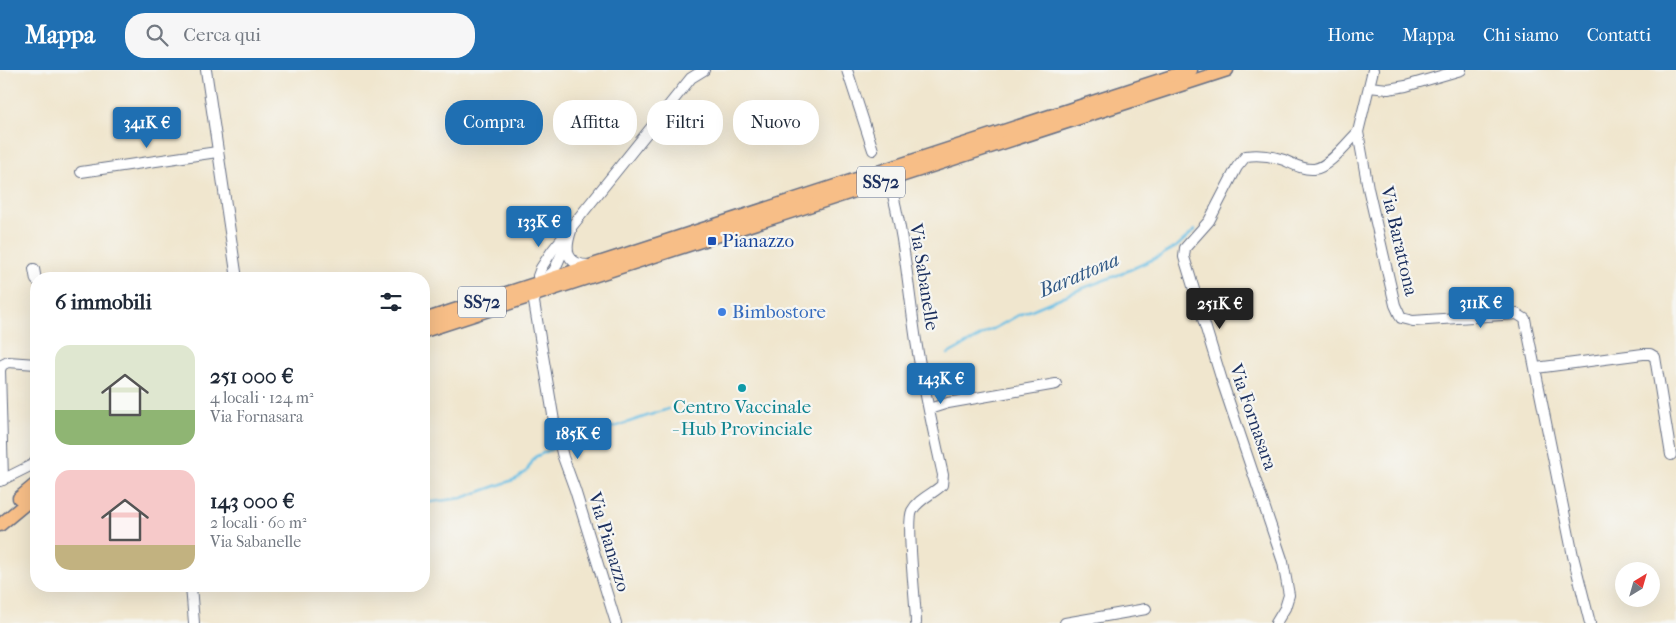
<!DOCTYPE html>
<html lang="it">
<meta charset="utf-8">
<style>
:root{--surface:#fff;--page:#f6f6f7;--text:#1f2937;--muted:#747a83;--accent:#1f6fb2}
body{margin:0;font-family:"IM FELL French Canon",serif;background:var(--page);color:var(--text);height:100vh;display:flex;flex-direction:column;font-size:19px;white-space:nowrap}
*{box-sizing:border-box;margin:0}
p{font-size:16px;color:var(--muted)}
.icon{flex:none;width:28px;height:28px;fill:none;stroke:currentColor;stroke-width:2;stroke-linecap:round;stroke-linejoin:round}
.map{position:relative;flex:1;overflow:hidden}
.sheet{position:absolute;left:30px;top:202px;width:400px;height:320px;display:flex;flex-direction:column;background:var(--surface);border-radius:20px;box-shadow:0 5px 20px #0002}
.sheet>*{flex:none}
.top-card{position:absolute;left:445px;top:30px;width:475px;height:45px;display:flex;gap:10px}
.needle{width:32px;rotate:37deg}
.tools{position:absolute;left:1615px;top:492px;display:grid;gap:10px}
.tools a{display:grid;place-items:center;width:45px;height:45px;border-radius:50%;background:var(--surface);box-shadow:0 5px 20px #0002;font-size:25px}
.price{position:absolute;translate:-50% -42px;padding:0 11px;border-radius:5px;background:var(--accent);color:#fff;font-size:16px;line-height:32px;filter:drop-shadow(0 1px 2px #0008)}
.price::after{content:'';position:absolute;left:50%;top:30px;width:15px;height:11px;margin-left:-8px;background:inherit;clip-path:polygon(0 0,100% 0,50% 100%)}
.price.selected{background:#222;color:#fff}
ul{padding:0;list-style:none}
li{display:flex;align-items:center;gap:15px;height:125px;padding:0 25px}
li span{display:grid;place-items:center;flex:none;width:140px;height:100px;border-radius:15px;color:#555}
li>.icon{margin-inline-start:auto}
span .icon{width:60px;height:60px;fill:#fffc;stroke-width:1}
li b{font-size:21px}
h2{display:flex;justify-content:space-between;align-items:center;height:60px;padding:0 25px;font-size:21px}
.chip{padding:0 18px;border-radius:20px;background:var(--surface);box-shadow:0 5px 20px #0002;font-size:18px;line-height:45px}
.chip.selected{background:var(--accent);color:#fff}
header{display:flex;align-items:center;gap:30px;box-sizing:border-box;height:70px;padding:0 25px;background:var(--accent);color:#fff}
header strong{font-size:24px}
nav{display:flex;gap:28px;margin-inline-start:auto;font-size:18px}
.search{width:350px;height:45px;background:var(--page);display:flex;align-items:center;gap:12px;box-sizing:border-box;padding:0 18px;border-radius:20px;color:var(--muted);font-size:19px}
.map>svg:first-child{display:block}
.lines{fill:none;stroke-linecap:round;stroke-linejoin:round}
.stream{stroke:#67bee4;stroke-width:2.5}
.minor-casing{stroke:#666f85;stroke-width:12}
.major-casing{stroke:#666f85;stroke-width:15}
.minor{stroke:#fff;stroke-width:10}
.major{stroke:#f7be87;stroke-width:12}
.transit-dot{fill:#1a4fb4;stroke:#f6f6f2;stroke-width:2}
.shop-dot{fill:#3f7fe0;stroke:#f6f6f2;stroke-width:2}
.culture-dot{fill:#0f9aa8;stroke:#f6f6f2;stroke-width:2}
.labels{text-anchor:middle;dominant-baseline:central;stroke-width:4.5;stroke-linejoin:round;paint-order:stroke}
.shield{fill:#f6f6f2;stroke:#5d6b8a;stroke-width:1}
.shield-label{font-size:18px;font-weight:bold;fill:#1b2f5e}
.transit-label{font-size:19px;fill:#164399;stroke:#f6f6f2;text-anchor:start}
.street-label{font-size:19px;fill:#1b2f5e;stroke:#f6f6f2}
.shop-label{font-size:19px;fill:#366cbe;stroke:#f6f6f2;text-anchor:start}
.culture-label{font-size:19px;fill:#0d838f;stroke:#f6f6f2}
.water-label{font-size:20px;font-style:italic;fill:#325a86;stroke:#f6f6f2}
</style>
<header>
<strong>Mappa</strong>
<div class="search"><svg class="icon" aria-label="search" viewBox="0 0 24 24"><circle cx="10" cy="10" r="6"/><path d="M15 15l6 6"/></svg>Cerca qui</div>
<nav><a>Home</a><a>Mappa</a><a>Chi siamo</a><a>Contatti</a></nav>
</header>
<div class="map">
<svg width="1676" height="553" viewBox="0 0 1676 553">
<rect width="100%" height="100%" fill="#f6f6f2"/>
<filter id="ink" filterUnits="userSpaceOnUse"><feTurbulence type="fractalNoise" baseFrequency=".02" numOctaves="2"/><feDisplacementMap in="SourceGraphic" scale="10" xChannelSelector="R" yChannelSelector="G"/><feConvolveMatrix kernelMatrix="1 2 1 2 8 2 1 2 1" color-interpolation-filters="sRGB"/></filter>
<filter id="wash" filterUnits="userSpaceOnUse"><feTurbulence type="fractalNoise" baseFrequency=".0096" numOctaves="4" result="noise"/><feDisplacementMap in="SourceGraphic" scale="20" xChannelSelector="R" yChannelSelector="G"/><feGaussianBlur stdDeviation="1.12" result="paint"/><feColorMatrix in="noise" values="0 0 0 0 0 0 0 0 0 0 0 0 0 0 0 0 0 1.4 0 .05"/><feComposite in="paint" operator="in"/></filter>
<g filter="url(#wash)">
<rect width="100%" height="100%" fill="#f0e6ce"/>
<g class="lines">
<g class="stream">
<polyline points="948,284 1017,246 1086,217 1123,203 1160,186 1176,177 1195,160"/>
<polyline points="566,373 668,339"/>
<polyline points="424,433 462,428 516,409 526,402 535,387 558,376"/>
</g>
</g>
</g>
<g filter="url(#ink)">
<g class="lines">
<defs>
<g id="minor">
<polyline points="206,0 237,209"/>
<polyline points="847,0 873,80"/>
<polyline points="1373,0 1358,62 1368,118 1395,235 1401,248 1413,251 1517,244 1525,249 1573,486 1590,553"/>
<polyline points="1369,17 1388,19 1406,16 1461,0"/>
<polyline points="81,102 217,82"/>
<path d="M889,110C904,162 908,217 916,271C923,316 933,360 943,405L942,415C933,424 918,429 912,441C906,454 916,532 916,553"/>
<path d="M571,161C565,179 565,195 589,195"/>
<polyline points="34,199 36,210"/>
<polyline points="545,209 554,201 566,174"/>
<polyline points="540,213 538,206 541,198 552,181 691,8 704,0"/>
<polyline points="537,221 534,232 536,244 554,351 563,387 575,420 616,553"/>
<polyline points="1536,298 1643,284 1650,284 1655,287 1671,385"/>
<polyline points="929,339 948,333 1056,314"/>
<polyline points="3,410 0,300 2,295 8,292 36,294"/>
<polyline points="0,411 36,393"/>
<polyline points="191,516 194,553"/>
<polyline points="1065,553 1146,539"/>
<path d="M1276,553L1285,538L1289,525L1283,492L1223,314L1184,187L1185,178L1209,151L1237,97L1246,86C1259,84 1272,86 1284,90C1293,94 1303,100 1314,99C1328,98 1348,72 1358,62"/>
</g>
<g id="major">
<polyline points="424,250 1191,0"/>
<polyline points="424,261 1227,0"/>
<polyline points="36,393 36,394"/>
<polyline points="19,428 36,414"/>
<polyline points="0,455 36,425"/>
</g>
</defs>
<use href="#minor" class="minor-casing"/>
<use href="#major" class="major-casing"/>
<use href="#minor" class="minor"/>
<use href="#major" class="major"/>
</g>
</g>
<rect class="transit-dot" x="707" y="166" width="10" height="10" rx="2.5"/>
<circle class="shop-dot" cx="722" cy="242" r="5"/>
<circle class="culture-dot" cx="742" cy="318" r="5"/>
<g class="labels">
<g class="shield">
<rect x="857" y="96.5" width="48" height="31" rx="4"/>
<rect x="458" y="216.5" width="48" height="31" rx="4"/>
</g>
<g class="shield-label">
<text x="881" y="112">SS72</text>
<text x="482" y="232">SS72</text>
</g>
<g class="transit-label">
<text x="722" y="171">Pianazzo</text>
</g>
<g class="street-label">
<text transform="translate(1399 171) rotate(77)">Via Barattona</text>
<text transform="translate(924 207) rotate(81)">Via Sabanelle</text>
<text transform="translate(1253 347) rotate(71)">Via Fornasara</text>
<text transform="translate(609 472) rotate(73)">Via Pianazzo</text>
</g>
<g class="shop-label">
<text x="732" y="242">Bimbostore</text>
</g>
<g class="culture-label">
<text x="742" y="337">Centro Vaccinale<tspan x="742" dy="22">- Hub Provinciale</tspan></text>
</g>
<g class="water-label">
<text transform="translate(1079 205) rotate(-23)">Barattona</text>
</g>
</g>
</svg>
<div class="tools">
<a><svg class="needle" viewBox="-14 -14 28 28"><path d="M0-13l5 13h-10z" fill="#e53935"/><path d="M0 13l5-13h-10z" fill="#747a83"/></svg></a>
</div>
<b class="price" style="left:147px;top:79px">341K €</b>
<b class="price" style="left:539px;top:178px">133K €</b>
<b class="price" style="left:1481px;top:259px">311K €</b>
<b class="price selected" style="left:1220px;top:260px">251K €</b>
<b class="price" style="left:941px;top:335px">143K €</b>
<b class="price" style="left:578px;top:390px">185K €</b>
<div class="top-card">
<a class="chip selected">Compra</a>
<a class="chip">Affitta</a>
<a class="chip">Filtri</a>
<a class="chip">Nuovo</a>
</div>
<section class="sheet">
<h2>6 immobili<svg class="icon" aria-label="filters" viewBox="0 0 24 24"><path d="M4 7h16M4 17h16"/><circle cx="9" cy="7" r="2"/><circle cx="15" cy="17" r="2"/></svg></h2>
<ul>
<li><span style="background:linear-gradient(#dfe7d0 65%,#8fb573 0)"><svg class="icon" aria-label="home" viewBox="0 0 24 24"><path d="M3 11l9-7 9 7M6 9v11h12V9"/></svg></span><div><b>251 000 €</b><p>4 locali · 124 m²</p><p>Via Fornasara</p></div></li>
<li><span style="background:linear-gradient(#f6c9c9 75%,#c2b280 0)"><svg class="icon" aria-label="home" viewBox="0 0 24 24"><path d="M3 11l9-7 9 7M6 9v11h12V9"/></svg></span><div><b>143 000 €</b><p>2 locali · 60 m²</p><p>Via Sabanelle</p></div></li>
</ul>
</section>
</div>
